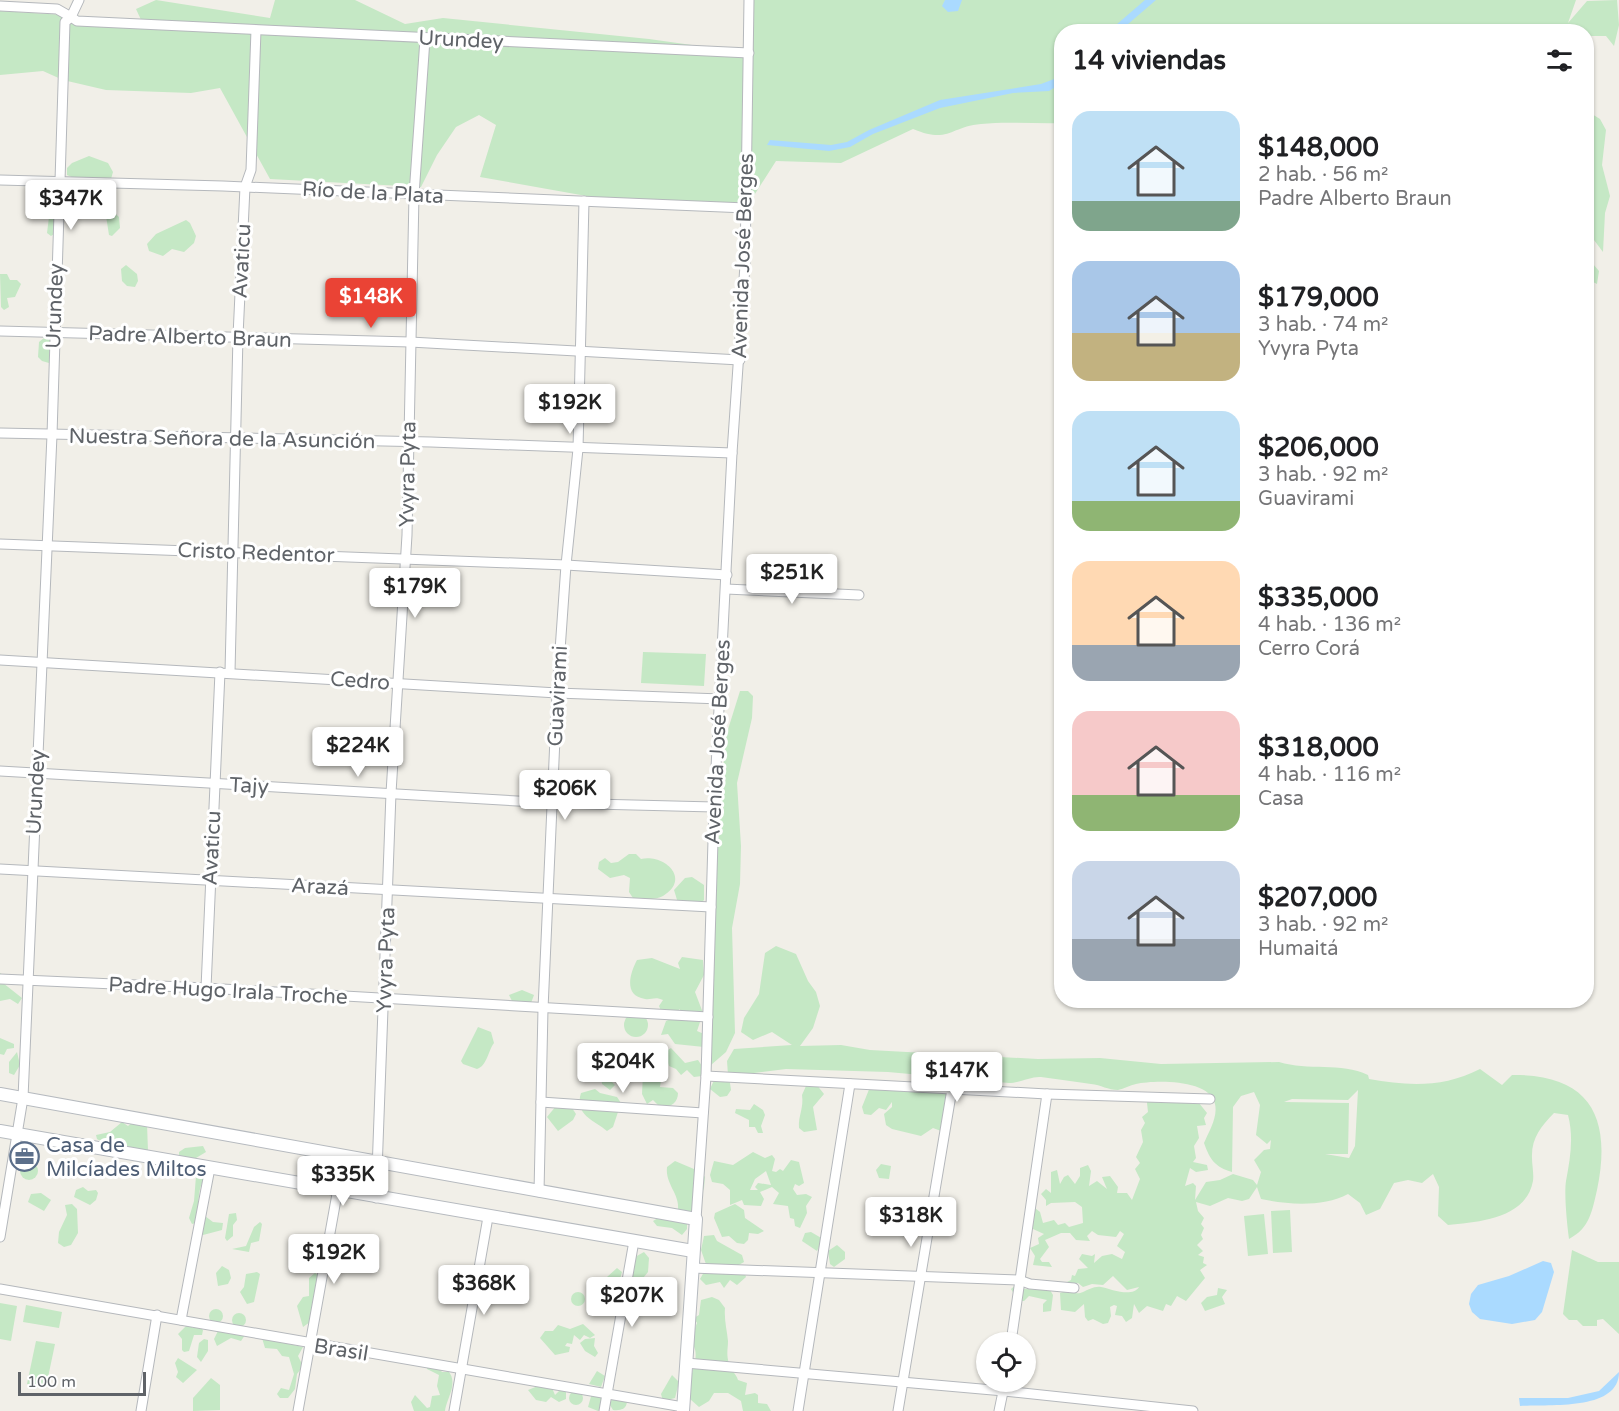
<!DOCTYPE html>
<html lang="es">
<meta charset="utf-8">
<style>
:root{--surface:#fff;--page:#f6f6f6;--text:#202124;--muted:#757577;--accent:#ea4335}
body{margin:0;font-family:"Varela Round",sans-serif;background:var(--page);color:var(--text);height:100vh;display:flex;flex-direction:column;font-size:22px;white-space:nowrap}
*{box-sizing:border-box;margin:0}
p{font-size:20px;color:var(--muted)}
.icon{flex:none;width:33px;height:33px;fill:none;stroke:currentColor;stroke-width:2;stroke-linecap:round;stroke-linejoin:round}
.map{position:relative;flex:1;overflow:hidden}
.details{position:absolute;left:1054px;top:24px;width:540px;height:984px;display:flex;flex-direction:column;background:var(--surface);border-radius:24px;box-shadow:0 2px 4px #0004}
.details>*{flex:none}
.tools{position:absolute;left:976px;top:1332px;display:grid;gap:12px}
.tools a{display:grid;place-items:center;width:60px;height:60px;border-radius:50%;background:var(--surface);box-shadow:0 2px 4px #0004;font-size:30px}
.scale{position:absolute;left:18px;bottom:15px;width:128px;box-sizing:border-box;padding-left:6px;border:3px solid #5f6368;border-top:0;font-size:16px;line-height:21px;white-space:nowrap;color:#5f6368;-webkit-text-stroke:4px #fff;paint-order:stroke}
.price{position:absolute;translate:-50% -51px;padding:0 14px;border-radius:6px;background:#fff;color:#222;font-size:20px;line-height:39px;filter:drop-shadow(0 2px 3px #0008)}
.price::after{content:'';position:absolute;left:50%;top:36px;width:18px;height:14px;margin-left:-9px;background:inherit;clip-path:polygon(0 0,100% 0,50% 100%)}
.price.current{background:var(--accent);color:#fff}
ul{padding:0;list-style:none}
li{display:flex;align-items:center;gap:18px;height:150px;padding:0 18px}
li span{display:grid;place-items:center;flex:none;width:168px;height:120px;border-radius:18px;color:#555}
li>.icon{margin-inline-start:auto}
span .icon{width:72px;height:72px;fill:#fffc;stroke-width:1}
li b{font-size:26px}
h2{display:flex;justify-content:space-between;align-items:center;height:72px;padding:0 18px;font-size:26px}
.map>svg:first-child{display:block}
.green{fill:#c5e8c5;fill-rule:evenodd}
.water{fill:#aadaff}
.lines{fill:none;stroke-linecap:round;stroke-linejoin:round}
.street-casing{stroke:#b5b8bc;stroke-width:11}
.secondary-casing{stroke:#b6babf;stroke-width:14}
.street{stroke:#fff;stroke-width:9}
.secondary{stroke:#fff;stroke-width:12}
.labels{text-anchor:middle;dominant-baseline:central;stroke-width:6;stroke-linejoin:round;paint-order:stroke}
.street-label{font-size:21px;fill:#5f6368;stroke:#fff}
.service-label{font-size:21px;fill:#4e5e75;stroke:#fff;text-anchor:start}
</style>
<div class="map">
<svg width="1619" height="1411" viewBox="0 0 1619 1411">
<rect width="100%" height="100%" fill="#f1efe8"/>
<g class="green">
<path d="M156,0L270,18L275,0H355L405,24L443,18L649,39L749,53L751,51L754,0H1576L1568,23L1587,1L1617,0L1619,25L1614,46L1606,36H1587V32H1062V123C1035,124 1007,121 981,124C949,127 949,144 913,129L841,163L776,161L746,208L620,202L480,177L496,125L479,115L456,127L437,155L421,187L270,179L220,88L191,93L106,90L63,80L43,71L0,75V11L81,16L109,24L142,22L136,9Z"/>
<polygon points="1587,111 1600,119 1606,130 1602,165 1610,196 1605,213 1603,252 1594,240 1587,241"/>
<polygon points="89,156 108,163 113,172 111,179 74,178 67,175 67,168 72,163"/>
<polygon points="46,188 51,189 56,195 54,234 51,236 47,233 49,217 44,194"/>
<polygon points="110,209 119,217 120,228 112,236 109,235 106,216"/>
<polygon points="186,220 190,223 196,236 194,243 184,252 172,249 163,256 149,251 147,244 156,234"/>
<polygon points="1587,257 1599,271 1597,284 1587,279"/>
<polygon points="126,265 137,274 138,281 135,287 127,286 122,281 121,269"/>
<polygon points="0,274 7,274 10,280 17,280 21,284 15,297 7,298 9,307 4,310 1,307"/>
<polygon points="44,338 51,340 49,363 42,361 38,357 39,342"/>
<polygon points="643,652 706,654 704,686 641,683"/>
<path d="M740,691H748L753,696L752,718L737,783L741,846L740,884L732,928L735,1033L726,1052L711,1065L704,1047L675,1044L668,1034L661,1035L666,1021L680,1015V1009L675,1013H662L659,1006L663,1000C655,996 652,1000 645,999C623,996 630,973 637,960L652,958L680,969L678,963L682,957L703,960L704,975L695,992L703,1013L697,1031L704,1034L716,897V818L723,776L725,739Z"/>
<path d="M629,854H636L641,859C666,854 691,880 663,896C656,900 643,899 635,901L629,892L630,878L624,875L610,878L598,869L599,862L605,858L611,863L618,862Z"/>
<polygon points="692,877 704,885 704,900 699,905 678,903 674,890 685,878"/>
<path d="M776,946L796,954L808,981L816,992L820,1006L813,1028L800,1046L841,1045L870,1050L1038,1059L1100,1058L1161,1064L1279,1062C1308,1071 1341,1062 1368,1075L1369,1079C1408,1086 1443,1088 1480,1069L1502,1085L1512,1075C1591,1074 1612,1118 1597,1190C1592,1211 1590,1228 1569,1239C1567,1224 1564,1195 1566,1181C1570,1159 1574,1138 1568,1115L1554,1113C1541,1126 1531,1139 1532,1158C1532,1165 1534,1174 1533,1181C1526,1219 1478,1222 1448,1225L1438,1216L1439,1187L1433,1174L1422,1183L1408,1180L1394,1183L1380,1209L1366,1215L1360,1203L1348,1194C1324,1207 1288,1205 1261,1199L1257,1187L1249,1199L1242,1201L1228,1198L1210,1206L1196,1202L1198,1211L1204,1218L1201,1224L1204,1228L1201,1235L1203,1239L1197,1245L1203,1251L1198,1255L1204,1257L1203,1263L1207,1265L1200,1270L1205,1278L1186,1301L1177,1296L1171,1306L1166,1304L1163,1311L1147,1306L1139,1313L1134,1304L1132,1318L1126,1322L1122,1316L1115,1315L1117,1306L1114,1305L1110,1307L1111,1316L1108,1323L1103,1324L1093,1319L1088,1321L1085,1317L1084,1304L1075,1312L1061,1310L1060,1293C1069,1289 1075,1296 1083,1292C1088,1290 1094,1286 1101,1287C1111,1289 1132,1298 1139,1287L1127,1290L1113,1276L1103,1285L1092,1284L1083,1287L1078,1283L1072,1285L1065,1283L1071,1280L1072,1275L1075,1276L1078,1269L1088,1268L1079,1259L1082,1254L1092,1256L1095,1254L1094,1263L1102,1256L1112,1254L1122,1259L1125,1252L1117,1246L1124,1234L1120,1231L1116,1237L1098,1235L1092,1231L1087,1236L1090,1241L1076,1240L1070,1233H1061L1045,1240L1049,1247L1040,1259L1042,1262H1049L1052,1267L1033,1265L1035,1256L1030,1248L1039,1244L1038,1238L1044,1234L1033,1229L1032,1217L1035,1208L1040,1212L1043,1223L1054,1220L1058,1225L1065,1223L1069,1227L1083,1223L1082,1207L1075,1202L1051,1203L1046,1206V1200L1041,1194L1046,1189L1051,1193V1172L1057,1170L1060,1184L1064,1177L1068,1175L1075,1184L1080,1176V1168L1088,1165L1091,1171L1089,1186L1097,1181L1107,1189L1102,1177L1110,1176L1118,1187L1117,1193H1127L1132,1200L1140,1179L1135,1169L1140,1163L1136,1157L1143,1142L1141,1130L1145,1123L1142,1117L1148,1112L1147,1103L1150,1093C1160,1090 1161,1098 1167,1102L1199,1103L1207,1113L1204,1118L1206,1125L1197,1126L1199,1138L1194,1146L1196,1158L1193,1162L1207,1165L1208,1170L1196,1172L1190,1168L1185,1186L1193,1183L1196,1186L1195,1200L1206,1182L1220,1180L1233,1174L1253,1180L1257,1185L1261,1172L1254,1160L1264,1150L1270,1149L1271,1140L1267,1144L1256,1135L1260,1105L1254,1092L1241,1096L1233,1107L1232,1172C1215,1167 1210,1160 1204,1143C1209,1131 1218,1117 1215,1104C1210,1079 1155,1080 1136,1084C1130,1085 1124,1089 1118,1090C1108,1090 1101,1085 1091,1084C1075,1082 1058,1079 1041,1077C1032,1076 1019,1083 1009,1083L888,1072L786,1069L729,1076L731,1090L727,1096L720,1097L710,1089L716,1076L728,1075L727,1061L734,1049L792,1045L772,1032L753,1040L741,1032L744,1018L759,994L765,953ZM1358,1090L1355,1146L1349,1158L1325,1154H1348L1349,1103L1284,1102L1292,1099L1348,1100Z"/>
<polygon points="0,973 6,977 3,983 22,998 18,1004 10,999 0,1001"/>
<polygon points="522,990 534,995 531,1003 513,1003 509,995"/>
<circle cx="636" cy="1025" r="12"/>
<path d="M478,1027L491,1032L494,1043C488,1051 487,1066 477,1069L463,1064L461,1061Z"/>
<polygon points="0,1038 14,1044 14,1048 7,1049 4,1055 0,1054"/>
<polygon points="671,1048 685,1063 698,1060 704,1069 702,1076 694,1077 687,1070 681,1075 676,1069 669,1066 667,1060 668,1050"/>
<polygon points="17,1052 20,1065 14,1075 9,1073 9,1062"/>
<path d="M634,1056L642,1057L646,1066L653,1063L663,1067L660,1087L673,1088L678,1093C678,1103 670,1108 660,1107L653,1100L647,1104L642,1094L643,1073C638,1078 624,1084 618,1079L619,1072Z"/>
<polygon points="608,1061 615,1068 612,1082 615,1085 610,1090 602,1084 601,1073 596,1072 596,1064"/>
<path d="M816,1084L824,1094L813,1107L817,1130L804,1132L799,1128C798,1116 804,1108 802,1095L806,1086Z"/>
<polygon points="870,1087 956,1094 956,1097 941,1131 933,1128 921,1136 892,1129 886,1125 884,1114 892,1107 892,1102 886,1110 879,1108 871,1115 864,1114 862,1107"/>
<path d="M595,1089L600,1093L617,1097L621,1103L613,1127L607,1131C594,1120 574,1115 581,1093Z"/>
<polygon points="754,1104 763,1110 765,1115 761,1126 763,1133 758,1133 755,1127 749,1127 749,1120 735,1113 736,1109 750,1110"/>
<polygon points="556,1106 572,1108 576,1114 573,1120 558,1131 547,1117"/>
<polygon points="122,1122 128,1126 133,1122 147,1124 148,1151 106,1144 97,1139 96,1135 110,1132"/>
<polygon points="203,1146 206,1152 191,1161 179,1156 179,1152 185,1148"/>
<path d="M753,1152L765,1158L772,1155L775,1159L772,1171L776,1172L780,1169L783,1171L791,1160L799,1162L804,1183L799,1186L795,1184L793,1189L797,1195L806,1194L812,1197L806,1206L807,1213L800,1228L795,1226L794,1219L790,1218L788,1206L773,1204L779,1193L772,1187L760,1192L764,1199L761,1206L744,1205L742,1200L730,1205V1190L723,1184L712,1182L710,1175L714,1161L733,1165ZM766,1171L771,1185L758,1183L755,1187L758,1190H750L755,1179Z"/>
<path d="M675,1161L701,1172L705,1177L704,1188L695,1214L678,1210C680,1194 665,1184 667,1167Z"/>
<circle cx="29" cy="1171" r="9"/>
<polygon points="881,1164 891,1166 889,1179 879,1178 876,1170"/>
<path d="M200,1170L204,1171L205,1178C196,1190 200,1207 196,1223L192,1224L189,1218L194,1201L196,1176Z"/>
<polygon points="83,1187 88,1191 96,1190 98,1193 96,1200 90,1205 74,1197 76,1190"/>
<polygon points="41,1193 51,1200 44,1211 28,1202 31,1194"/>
<polygon points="72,1204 77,1209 78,1233 71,1245 64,1247 58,1243 59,1232 67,1215 65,1205"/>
<polygon points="735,1204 744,1210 745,1218 764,1231 758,1234 749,1233 748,1240 744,1244 737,1243 729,1236 722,1237 714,1218 715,1213"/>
<polygon points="1290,1210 1292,1252 1273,1253 1271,1211"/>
<polygon points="236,1213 237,1220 233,1225 233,1236 227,1241 225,1238 229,1214"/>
<polygon points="1264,1214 1268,1254 1248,1256 1244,1216"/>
<polygon points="205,1216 213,1222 223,1223 222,1230 203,1235 200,1232"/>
<polygon points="658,1218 687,1223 687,1229 682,1235 672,1228 657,1226 653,1221"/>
<polygon points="260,1222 262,1224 259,1241 251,1243 249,1252 232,1249 246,1246 254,1227"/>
<polygon points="811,1232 823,1239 817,1251 802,1241 805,1233"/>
<polygon points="714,1235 717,1241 742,1255 744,1262 737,1266 707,1267 701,1250 704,1236"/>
<polygon points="837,1245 845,1252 845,1259 834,1267 830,1264 828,1251"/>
<polygon points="1572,1250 1598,1262 1619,1262 1619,1334 1603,1319 1597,1320 1597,1326 1583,1326 1577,1320 1569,1320 1563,1314"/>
<polygon points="644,1252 649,1258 648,1272 639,1283 632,1284 635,1257"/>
<polygon points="222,1266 229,1270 231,1278 228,1284 218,1286 216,1273"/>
<polygon points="617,1268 622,1272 620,1279 623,1283 617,1299 607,1277"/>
<polygon points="257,1272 260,1274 254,1302 247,1304 240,1292 244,1287 246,1274"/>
<polygon points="704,1272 745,1274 746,1277 737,1285 730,1280 724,1288 720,1282 706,1285 700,1279"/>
<polygon points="315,1273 319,1276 310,1322 303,1327 297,1306 303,1297 309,1296 309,1278"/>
<polygon points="1018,1283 1025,1289 1050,1290 1053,1295 1051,1311 1043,1312 1043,1304 1047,1300 1029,1296 1024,1301 1018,1301 1011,1289"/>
<polygon points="635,1288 641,1290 642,1298 636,1300 636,1307 630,1307 627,1304 630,1293"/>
<polygon points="1218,1288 1227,1290 1222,1297 1225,1304 1205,1311 1201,1303 1207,1297 1217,1295"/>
<circle cx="578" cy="1299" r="7"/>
<path d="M712,1297L719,1300L725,1308C724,1320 727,1330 728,1341C728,1350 726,1353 729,1364C730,1370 736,1373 738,1380L747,1383L745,1395L755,1393L758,1395V1403L767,1404L771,1411H743L741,1401L728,1393H714L709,1401L699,1407L690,1399C690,1392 689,1385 691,1378C693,1366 701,1352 690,1341L697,1323L694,1318L699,1315L701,1300Z"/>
<polygon points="0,1303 17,1306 11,1341 0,1339"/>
<polygon points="26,1305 62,1312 59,1328 23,1322"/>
<circle cx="216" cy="1316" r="7"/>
<circle cx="239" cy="1320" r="7"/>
<polygon points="188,1324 193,1328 198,1325 203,1330 202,1335 194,1335 189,1351 184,1352 182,1350 182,1339 178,1334"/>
<polygon points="558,1325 570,1329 583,1324 595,1335 590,1338 584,1335 580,1340 574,1335 572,1344 567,1343 565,1346 570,1347 569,1352 555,1355 540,1338 545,1331 553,1331"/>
<polygon points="218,1331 245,1335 241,1341 231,1338 217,1346 214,1339"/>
<polygon points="262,1338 303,1347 298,1356 303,1366 297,1374 295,1389 288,1398 280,1398 277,1394 281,1388 289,1390 294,1374 289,1357 282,1356 277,1349 265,1348"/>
<polygon points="595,1338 594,1346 598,1353 595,1357 585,1351 580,1343 585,1339"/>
<polygon points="204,1339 208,1340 208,1351 201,1362 197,1357 199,1343"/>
<polygon points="36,1341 55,1344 46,1387 27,1384"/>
<polygon points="178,1358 197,1370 183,1383 176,1377 178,1372 175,1363"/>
<path d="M435,1364L442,1372H449C458,1384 447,1398 445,1411H414L411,1402L415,1395L427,1408L430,1407L432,1396L440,1395L437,1386L439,1375L427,1369V1366Z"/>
<polygon points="597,1371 605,1376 601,1387 589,1384"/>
<polygon points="672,1375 679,1382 675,1398 663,1401 661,1394"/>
<polygon points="211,1378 220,1385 220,1410 193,1411 193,1398"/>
<polygon points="543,1384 552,1388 555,1395 561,1389 566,1391 566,1399 559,1402 551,1397 546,1402 536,1400 528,1390"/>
<circle cx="576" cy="1398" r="7"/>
<polygon points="592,1393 603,1394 601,1408 598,1411 588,1407"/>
<path d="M612,1398L627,1401C627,1409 620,1411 613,1410L610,1405Z"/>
</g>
<g class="water">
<polygon points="945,0 962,0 958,11 948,12 942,6"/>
<polygon points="1145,0 1156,0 1120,31 1109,31"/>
<polygon points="1062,76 1062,83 1049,91 1013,93 940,108 873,134 850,147 829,151 767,145 770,140 831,145 847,142 869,130 940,100 1041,84"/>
<polygon points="1543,1261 1551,1263 1554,1272 1542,1312 1535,1320 1512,1324 1480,1319 1472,1312 1469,1304 1471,1294 1478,1285 1509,1276"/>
<path d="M1619,1372C1619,1411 1551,1404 1520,1406L1519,1398H1568L1599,1391Z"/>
</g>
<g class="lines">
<defs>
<g id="street">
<polyline points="0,6 57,9 71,17 79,0"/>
<polyline points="0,180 223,186 746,208"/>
<polyline points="0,331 410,342 740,360"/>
<polyline points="0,433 431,442 732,453"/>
<polyline points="0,544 566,565 727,575"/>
<polyline points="726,589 859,595"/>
<polyline points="0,660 557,693 721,699"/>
<polyline points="230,672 238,336 245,187 251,170 256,30"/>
<polyline points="0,771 553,803 714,807"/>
<polyline points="0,869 711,907"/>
<polyline points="0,979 206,988 708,1017"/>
<polyline points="206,988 220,672"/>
<polyline points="706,1076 1047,1094 1210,1099"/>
<polyline points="541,1102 703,1113"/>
<polyline points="539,1192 543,1009 557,693 566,565 578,449 584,201"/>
<polyline points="376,1198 391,793 407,535 414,195 425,39"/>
<polyline points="696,1219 706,1076 714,807 732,453 745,265 749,0"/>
<polyline points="0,1237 23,1098 52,435 65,22 71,17 77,21 749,53"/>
<polyline points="692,1268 1019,1280 1030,1284 1074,1288"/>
<polyline points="0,1289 683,1407"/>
<polyline points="181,1320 210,1168"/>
<polyline points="1011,1342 1047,1094"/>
<polyline points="686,1363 1004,1391 1193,1411"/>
<polyline points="141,1411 157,1315"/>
<polyline points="298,1411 344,1155"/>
<polyline points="454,1411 488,1217"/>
<polyline points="604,1411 634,1241"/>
<polyline points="798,1411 850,1084"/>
<polyline points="898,1411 952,1089"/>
<polyline points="999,1411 1005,1382"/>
</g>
<g id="secondary">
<polyline points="0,1094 696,1219 683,1411"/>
<polyline points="0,1131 693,1251"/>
</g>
</defs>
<use href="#street" class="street-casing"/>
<use href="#secondary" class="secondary-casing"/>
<use href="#street" class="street"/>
<use href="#secondary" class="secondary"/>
</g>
<defs>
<symbol id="office-ring" viewBox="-11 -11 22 22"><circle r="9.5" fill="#fff" stroke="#5c6f8a" stroke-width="1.5"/><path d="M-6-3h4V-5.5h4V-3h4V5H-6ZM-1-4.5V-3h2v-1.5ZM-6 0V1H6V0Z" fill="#5c6f8a"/></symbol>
</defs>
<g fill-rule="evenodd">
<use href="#office-ring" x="8" y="1140" width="33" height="33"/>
</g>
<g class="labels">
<g class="street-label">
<text transform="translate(461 40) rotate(3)">Urundey</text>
<text transform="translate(373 193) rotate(3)">Río de la Plata</text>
<text transform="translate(743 256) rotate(-88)">Avenida José Berges</text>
<text transform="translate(242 261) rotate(-87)">Avaticu</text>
<text transform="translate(55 306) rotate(-88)">Urundey</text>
<text transform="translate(190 337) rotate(2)">Padre Alberto Braun</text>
<text transform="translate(222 439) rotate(1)">Nuestra Señora de la Asunción</text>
<text transform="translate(408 474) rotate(-89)">Yvyra Pyta</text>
<text transform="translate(256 553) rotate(2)">Cristo Redentor</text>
<text transform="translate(360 681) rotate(4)">Cedro</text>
<text transform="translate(558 696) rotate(-87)">Guavirami</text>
<text transform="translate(718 742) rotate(-87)">Avenida José Berges</text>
<text transform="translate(249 786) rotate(3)">Tajy</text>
<text transform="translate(36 792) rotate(-87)">Urundey</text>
<text transform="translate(212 848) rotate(-87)">Avaticu</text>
<text transform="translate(320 887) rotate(3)">Arazá</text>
<text transform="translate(386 960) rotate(-88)">Yvyra Pyta</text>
<text transform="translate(228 991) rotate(3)">Padre Hugo Irala Troche</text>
<text transform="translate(341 1350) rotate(9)">Brasil</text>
</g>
<g class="service-label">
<text x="46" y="1145">Casa de<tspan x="46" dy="24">Milcíades Miltos</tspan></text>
</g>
</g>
</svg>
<div class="tools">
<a><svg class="icon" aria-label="locate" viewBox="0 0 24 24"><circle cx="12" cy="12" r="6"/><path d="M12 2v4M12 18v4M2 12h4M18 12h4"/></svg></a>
</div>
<div class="scale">100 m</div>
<b class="price" style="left:71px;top:231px">$347K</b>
<b class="price current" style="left:371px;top:329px">$148K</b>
<b class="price" style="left:570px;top:435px">$192K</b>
<b class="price" style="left:792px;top:605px">$251K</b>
<b class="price" style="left:415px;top:619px">$179K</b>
<b class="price" style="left:358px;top:778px">$224K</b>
<b class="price" style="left:565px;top:821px">$206K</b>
<b class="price" style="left:623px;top:1094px">$204K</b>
<b class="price" style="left:957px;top:1103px">$147K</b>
<b class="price" style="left:343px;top:1207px">$335K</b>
<b class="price" style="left:911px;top:1248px">$318K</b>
<b class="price" style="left:334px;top:1285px">$192K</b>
<b class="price" style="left:484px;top:1316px">$368K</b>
<b class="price" style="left:632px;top:1328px">$207K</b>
<section class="details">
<h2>14 viviendas<svg class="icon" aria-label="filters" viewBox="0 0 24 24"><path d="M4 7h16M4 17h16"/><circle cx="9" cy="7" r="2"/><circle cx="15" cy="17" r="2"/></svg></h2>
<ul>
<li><span style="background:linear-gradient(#bfe0f5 75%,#7fa58c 0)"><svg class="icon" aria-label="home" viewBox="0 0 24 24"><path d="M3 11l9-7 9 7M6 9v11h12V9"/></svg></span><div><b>$148,000</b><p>2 hab. · 56 m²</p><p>Padre Alberto Braun</p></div></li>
<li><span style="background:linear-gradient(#a9c7e8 60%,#c2b280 0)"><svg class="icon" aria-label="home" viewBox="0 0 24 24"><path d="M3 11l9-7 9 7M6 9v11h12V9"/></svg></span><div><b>$179,000</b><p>3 hab. · 74 m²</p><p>Yvyra Pyta</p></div></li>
<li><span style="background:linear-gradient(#bfe0f5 75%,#8fb573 0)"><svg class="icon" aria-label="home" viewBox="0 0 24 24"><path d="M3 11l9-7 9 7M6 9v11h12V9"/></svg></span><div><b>$206,000</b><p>3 hab. · 92 m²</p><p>Guavirami</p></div></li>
<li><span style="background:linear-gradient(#ffd9b3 70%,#9aa5b1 0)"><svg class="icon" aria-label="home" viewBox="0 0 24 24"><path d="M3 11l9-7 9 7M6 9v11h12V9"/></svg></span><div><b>$335,000</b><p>4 hab. · 136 m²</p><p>Cerro Corá</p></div></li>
<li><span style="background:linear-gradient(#f6c9c9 70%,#8fb573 0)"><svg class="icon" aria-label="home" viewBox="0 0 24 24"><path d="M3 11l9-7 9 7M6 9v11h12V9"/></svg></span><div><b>$318,000</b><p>4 hab. · 116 m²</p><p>Casa</p></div></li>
<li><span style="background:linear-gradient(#c9d6e8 65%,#9aa5b1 0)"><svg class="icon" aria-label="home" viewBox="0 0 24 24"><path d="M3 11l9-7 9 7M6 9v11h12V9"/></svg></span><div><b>$207,000</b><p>3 hab. · 92 m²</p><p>Humaitá</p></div></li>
</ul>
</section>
</div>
